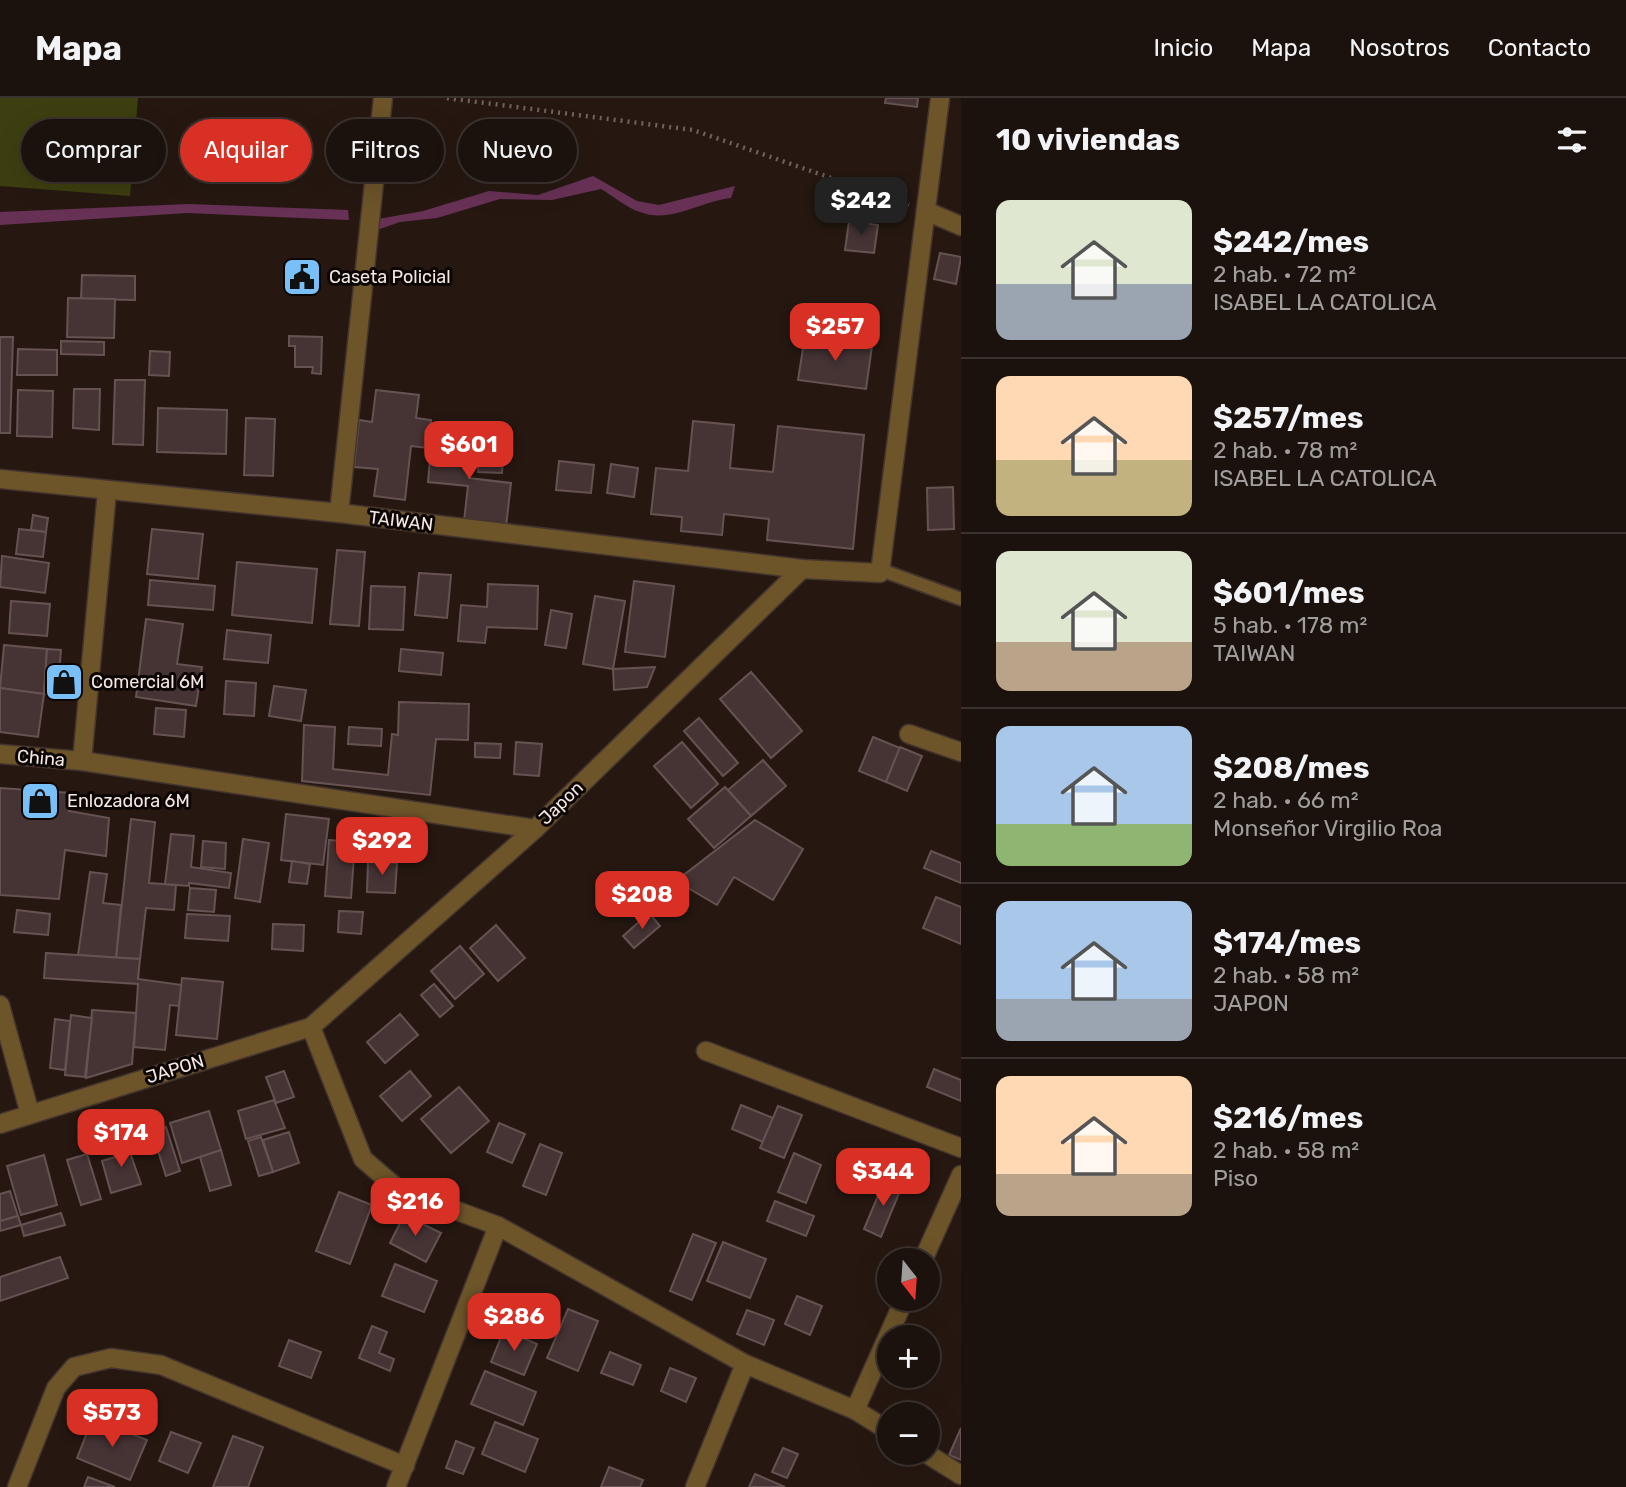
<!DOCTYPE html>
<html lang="es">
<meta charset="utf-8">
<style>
:root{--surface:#1c120d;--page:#251b16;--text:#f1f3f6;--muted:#a09e9d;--line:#3a322e;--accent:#d93025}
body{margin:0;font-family:Rubik,sans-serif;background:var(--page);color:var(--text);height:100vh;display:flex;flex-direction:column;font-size:26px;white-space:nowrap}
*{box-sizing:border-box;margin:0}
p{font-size:23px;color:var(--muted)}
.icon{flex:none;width:38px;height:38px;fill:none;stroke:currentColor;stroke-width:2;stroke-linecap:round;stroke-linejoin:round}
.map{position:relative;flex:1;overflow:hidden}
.details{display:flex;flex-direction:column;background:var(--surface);width:665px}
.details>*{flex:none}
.guide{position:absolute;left:21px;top:21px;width:665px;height:63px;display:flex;gap:14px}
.needle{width:46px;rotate:163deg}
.fabs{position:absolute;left:877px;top:1150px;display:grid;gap:14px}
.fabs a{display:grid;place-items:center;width:63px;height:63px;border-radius:50%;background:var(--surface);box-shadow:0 7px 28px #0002,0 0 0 2px var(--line);font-size:35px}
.price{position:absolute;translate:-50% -60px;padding:0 16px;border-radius:14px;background:var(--accent);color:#fff;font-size:23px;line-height:46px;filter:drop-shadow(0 2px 4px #0008)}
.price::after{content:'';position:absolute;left:50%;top:42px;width:21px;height:16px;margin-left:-10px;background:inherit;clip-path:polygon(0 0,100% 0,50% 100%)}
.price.active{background:#222;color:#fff}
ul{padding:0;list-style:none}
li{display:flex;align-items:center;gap:21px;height:175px;padding:0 35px}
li+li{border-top:2px solid var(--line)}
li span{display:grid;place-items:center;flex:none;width:196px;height:140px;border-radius:14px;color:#555}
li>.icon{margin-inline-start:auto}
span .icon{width:84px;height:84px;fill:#fffc;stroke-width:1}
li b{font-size:30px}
h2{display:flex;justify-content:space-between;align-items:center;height:84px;padding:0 35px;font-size:30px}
.pill{padding:0 24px;border-radius:32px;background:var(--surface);box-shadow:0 7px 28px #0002,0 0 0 2px var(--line);font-size:24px;line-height:63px}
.pill.active{background:var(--accent);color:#fff}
header{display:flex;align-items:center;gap:42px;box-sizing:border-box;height:98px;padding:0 35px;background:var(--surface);border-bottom:2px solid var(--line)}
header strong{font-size:33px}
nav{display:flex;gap:38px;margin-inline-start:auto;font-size:24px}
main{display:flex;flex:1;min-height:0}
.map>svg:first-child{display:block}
.green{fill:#3d3f10}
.water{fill:#673155}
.building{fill:#463435;stroke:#665253;stroke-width:2}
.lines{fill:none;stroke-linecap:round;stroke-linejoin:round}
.service-casing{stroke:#43352e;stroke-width:16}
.minor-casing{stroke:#43352e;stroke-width:21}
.tertiary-casing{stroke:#43352e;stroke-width:21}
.path{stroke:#6f635c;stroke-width:4.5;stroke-dasharray:2 5;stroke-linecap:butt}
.service{stroke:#6d5429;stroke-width:12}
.minor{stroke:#6d5429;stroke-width:18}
.tertiary{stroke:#6d5429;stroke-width:18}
.labels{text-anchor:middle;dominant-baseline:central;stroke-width:6;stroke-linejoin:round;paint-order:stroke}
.poi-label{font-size:18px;fill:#f2e7e2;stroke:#0b0503;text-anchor:start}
.street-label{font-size:18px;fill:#f2e7e2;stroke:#0b0503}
</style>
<header>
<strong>Mapa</strong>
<nav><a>Inicio</a><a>Mapa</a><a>Nosotros</a><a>Contacto</a></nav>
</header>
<main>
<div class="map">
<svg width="961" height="1389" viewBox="0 0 961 1389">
<rect width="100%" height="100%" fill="#261811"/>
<polygon class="green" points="0,0 138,0 130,98 0,88"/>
<g class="water">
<path d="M593,78L637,103L659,107L735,88L731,100C701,103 671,126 640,114C627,110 613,98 601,91L552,102L500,101L437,120L400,124L377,132L378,121L423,113L489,93L538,97Z"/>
<polygon points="189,106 348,112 349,122 187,115 0,127 0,114"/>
</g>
<g class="building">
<polygon points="886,0 918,0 917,9 885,5"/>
<polygon points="849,123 878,127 874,155 845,152"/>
<polygon points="940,155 961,159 956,186 934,181"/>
<polygon points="82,177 135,178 135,202 81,201"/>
<polygon points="68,200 115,201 114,240 67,239"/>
<polygon points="289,238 322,239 321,276 312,275 313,269 295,269 295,248 289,248"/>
<polygon points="805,238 872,248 866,291 798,282"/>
<polygon points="0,239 13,239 10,335 0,335"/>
<polygon points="61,243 104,244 104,257 61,256"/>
<polygon points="18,251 57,252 57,277 17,277"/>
<polygon points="150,253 170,254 169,278 149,277"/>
<polygon points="115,282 145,282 143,347 113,346"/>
<polygon points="74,291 100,291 99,332 73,330"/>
<polygon points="18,292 53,293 52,339 17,338"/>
<polygon points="376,292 419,297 416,320 431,322 428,350 411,348 405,402 374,398 378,371 354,369 359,322 372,324"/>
<polygon points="158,310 227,312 226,356 157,354"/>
<polygon points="246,320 275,321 273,378 244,377"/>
<polygon points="693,323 734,327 730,370 773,374 778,328 864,337 853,451 767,442 769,421 724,416 722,437 681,433 682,419 651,416 656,370 688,373"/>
<polygon points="432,338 473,341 469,380 511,385 506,429 464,423 468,388 428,384"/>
<polygon points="479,355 503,356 502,375 478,374"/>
<polygon points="559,363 594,367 591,395 556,392"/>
<polygon points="611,366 638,370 634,399 607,395"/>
<polygon points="953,389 954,431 928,432 927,390"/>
<polygon points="33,417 48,420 46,434 31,432"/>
<polygon points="19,431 46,434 43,459 16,456"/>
<polygon points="152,431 203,436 198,481 147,476"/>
<polygon points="337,452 365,454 359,528 330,526"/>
<polygon points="2,458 49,465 45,495 0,489"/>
<polygon points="237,464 317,471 312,525 232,517"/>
<polygon points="419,475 451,477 447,520 415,517"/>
<polygon points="150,482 215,488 213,512 148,507"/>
<polygon points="634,483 674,488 665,559 625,554"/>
<polygon points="488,486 538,488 537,531 487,529 485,545 458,543 461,507 487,509"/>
<polygon points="371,488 405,489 403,532 369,531"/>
<polygon points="595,498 625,503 613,571 583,566"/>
<polygon points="11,503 50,506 47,538 9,535"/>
<polygon points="551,512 572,516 566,550 545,547"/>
<polygon points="146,521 183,526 177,566 202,569 196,608 136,599"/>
<polygon points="227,532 271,537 268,565 224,561"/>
<polygon points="4,547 47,551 44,596 0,590"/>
<polygon points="47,551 61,552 57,597 44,596"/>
<polygon points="401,551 443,555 441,577 399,573"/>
<polygon points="60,566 75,567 71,598 57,597"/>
<polygon points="655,569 647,589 614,592 613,571"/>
<polygon points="751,574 802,633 771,660 720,601"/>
<polygon points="226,583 256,585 254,618 224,616"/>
<polygon points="274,588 306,592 301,623 269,618"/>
<polygon points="0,590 44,596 38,639 0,634"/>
<polygon points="399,604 469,606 468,642 436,641 430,697 302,683 304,627 335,629 333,671 388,677 392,636 398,637"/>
<polygon points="156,610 186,612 184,639 154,636"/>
<polygon points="699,620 738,665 723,678 684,633"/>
<polygon points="349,629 382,631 381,648 348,646"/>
<polygon points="873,639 900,650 886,684 859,673"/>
<polygon points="516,644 542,646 539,678 514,676"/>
<polygon points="682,644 718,686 691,710 654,668"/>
<polygon points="475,645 501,646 500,660 475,659"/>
<polygon points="900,649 922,658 907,693 886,684"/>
<polygon points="763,662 786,688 751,718 728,692"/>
<polygon points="725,689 751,718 714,750 688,721"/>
<polygon points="0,690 71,695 69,713 109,720 106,758 65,752 59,801 0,797"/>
<polygon points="286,716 329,721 323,767 281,762"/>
<polygon points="131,721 155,724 149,785 176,787 174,812 146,810 140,861 116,860"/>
<polygon points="755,722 803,751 773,802 734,779 717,807 676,783"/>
<polygon points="171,736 194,738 191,769 231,775 229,790 189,785 189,788 165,786"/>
<polygon points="243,741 269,745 260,804 235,800"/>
<polygon points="329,742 355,744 351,800 325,798"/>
<polygon points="203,743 226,745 225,771 201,769"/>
<polygon points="931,753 961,765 961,785 924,770"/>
<polygon points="292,763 310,766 307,786 289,784"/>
<polygon points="368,764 397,765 395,795 367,794"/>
<polygon points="90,774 107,776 103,805 121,807 116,860 78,857"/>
<polygon points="190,790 216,792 214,814 188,812"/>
<polygon points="936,799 961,809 961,846 923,830"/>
<polygon points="17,812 50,816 48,837 14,834"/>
<polygon points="339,813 363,814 361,836 338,834"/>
<polygon points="649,815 660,828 634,850 623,838"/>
<polygon points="187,816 230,818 228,843 185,840"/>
<polygon points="273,826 304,827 303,853 272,851"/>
<polygon points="496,827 525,860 498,883 470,850"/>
<polygon points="460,848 484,876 455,901 431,873"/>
<polygon points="46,855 140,861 138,881 182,887 179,908 170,907 165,952 134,949 138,886 44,880"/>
<polygon points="182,880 223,884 217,941 176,937"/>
<polygon points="434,886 453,908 440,919 421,897"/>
<polygon points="92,912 136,915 132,966 86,980"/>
<polygon points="400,916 418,937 385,965 367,944"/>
<polygon points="71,917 92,920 85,979 65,977"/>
<polygon points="55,921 70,923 65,972 50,970"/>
<polygon points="934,971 961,982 961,1003 927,989"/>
<polygon points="284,973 294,999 276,1005 266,979"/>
<polygon points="410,973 431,998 402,1023 380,998"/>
<polygon points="459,989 489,1023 451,1055 421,1021"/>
<polygon points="274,1002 285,1030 246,1041 238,1013"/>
<polygon points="741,1007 773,1020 763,1044 732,1031"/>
<polygon points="778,1008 802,1017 784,1060 760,1050"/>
<polygon points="209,1013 221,1052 182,1065 170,1025"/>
<polygon points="140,1019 146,1037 132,1042 126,1024"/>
<polygon points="499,1025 525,1036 512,1065 487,1054"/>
<polygon points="166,1029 180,1073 166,1078 152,1034"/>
<polygon points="289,1034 299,1065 273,1074 263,1042"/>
<polygon points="261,1039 273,1074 259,1078 248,1043"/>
<polygon points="126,1043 141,1086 111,1095 102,1063 115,1059 111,1048"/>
<polygon points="540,1046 562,1055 546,1097 523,1088"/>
<polygon points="221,1052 231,1087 210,1093 200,1059"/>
<polygon points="794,1055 821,1067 806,1105 778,1094"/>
<polygon points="87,1056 101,1101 81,1107 67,1062"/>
<polygon points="44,1057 57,1107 21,1117 7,1068"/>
<polygon points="885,1081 902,1088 881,1139 864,1131"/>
<polygon points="10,1093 18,1118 0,1123 0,1096"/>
<polygon points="339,1094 372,1107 350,1166 316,1153"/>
<polygon points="775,1103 814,1118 806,1138 767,1123"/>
<polygon points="61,1115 65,1127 24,1138 21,1127"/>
<polygon points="404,1117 441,1135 426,1164 390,1145"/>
<polygon points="18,1118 21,1127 0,1133 0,1123"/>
<polygon points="693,1136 716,1145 692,1202 670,1193"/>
<polygon points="723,1144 766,1161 750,1200 707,1183"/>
<polygon points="60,1159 68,1180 0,1203 0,1179"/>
<polygon points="395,1166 437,1183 424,1214 382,1198"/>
<polygon points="797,1198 822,1208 810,1237 785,1226"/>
<polygon points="568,1211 598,1223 578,1273 547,1260"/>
<polygon points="747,1212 774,1222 764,1247 737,1236"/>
<polygon points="372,1228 387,1234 379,1255 394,1261 390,1273 359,1260"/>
<polygon points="504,1232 537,1246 524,1277 491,1264"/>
<polygon points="289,1242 321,1254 311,1280 279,1268"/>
<polygon points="610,1254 641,1267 633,1287 601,1275"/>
<polygon points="670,1270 696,1280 686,1304 661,1293"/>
<polygon points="485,1273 536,1294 523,1327 471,1306"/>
<polygon points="93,1320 147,1342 130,1382 77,1360"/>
<polygon points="495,1324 538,1341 525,1374 482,1356"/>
<polygon points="961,1330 961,1362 949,1357"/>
<polygon points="171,1334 201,1345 188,1375 159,1363"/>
<polygon points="233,1338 263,1349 248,1389 213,1389"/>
<polygon points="456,1343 474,1350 463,1376 446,1370"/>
<polygon points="783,1350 798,1356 787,1380 772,1374"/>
<polygon points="609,1369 643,1382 640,1389 601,1389"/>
<polygon points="755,1376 785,1389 749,1389"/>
<polygon points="88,1379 115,1389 84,1389"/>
</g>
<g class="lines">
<defs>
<polyline id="service" points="881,472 961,501"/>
<g id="minor">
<polyline points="926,113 961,128"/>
<polyline points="0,381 339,415 802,471"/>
<polyline points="339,415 383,0"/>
<polyline points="909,636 961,654"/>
<polyline points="0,656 82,663 535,731"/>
<polyline points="82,663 107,393"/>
<polyline points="0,907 30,1016"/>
<polyline points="706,953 961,1050"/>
<polyline points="0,1026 311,929"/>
<polyline points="498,1128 745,1266 855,1312 889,1333"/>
<polyline points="923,1162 961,1077"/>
<polyline points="855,1312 905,1200"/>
<polyline points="924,1354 961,1377"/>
<polyline points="17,1389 56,1290 74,1269 111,1260 161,1267 405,1368"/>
<polyline points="695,1389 745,1266"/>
</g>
<polyline id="tertiary" points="396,1389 498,1128 398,1091 363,1061 311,929 535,731 802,471 880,475 940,0"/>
</defs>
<use href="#service" class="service-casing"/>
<use href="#minor" class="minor-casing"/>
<use href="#tertiary" class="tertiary-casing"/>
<polyline class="path" points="447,0 693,32 909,107"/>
<use href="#service" class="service"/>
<use href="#minor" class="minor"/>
<use href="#tertiary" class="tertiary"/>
</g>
<defs>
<symbol id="civic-square" viewBox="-11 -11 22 22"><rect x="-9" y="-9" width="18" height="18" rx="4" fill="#79bff8" stroke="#0b0503"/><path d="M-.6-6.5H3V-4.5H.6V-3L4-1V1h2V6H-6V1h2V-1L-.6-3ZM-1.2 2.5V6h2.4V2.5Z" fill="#111"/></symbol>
<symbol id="shop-square" viewBox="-11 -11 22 22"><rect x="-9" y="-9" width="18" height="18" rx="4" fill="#79bff8" stroke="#0b0503"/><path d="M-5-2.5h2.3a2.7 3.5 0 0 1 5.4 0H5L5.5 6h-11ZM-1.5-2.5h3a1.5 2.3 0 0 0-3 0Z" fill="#111"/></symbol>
</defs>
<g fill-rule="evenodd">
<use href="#civic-square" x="280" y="157" width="44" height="44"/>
<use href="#shop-square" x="42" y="562" width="44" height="44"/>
<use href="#shop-square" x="18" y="681" width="44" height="44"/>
</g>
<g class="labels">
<g class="poi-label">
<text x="329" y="179">Caseta Policial</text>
<text x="91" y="584">Comercial 6M</text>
<text x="67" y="703">Enlozadora 6M</text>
</g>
<g class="street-label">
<text transform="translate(401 423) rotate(7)">TAIWAN</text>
<text transform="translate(41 660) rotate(5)">China</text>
<text transform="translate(561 705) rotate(-44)">Japon</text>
<text transform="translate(175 971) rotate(-17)">JAPON</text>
</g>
</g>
</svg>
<div class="fabs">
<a><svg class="needle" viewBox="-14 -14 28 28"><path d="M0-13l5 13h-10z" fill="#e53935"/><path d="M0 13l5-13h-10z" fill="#a09e9d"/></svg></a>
<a>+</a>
<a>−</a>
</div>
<b class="price active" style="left:861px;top:139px">$242</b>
<b class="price" style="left:835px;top:265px">$257</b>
<b class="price" style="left:469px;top:383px">$601</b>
<b class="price" style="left:382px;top:779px">$292</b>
<b class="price" style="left:642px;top:833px">$208</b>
<b class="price" style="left:121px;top:1071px">$174</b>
<b class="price" style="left:883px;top:1110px">$344</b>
<b class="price" style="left:415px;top:1140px">$216</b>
<b class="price" style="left:514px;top:1255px">$286</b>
<b class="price" style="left:112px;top:1351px">$573</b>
<div class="guide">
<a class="pill">Comprar</a>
<a class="pill active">Alquilar</a>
<a class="pill">Filtros</a>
<a class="pill">Nuevo</a>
</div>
</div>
<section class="details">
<h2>10 viviendas<svg class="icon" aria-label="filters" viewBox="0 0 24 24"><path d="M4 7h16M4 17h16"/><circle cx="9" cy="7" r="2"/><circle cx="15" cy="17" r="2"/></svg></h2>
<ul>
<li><span style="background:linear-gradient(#dfe7d0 60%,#9aa5b1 0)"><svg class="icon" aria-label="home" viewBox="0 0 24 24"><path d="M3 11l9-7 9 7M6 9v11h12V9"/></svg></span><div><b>$242/mes</b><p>2 hab. · 72 m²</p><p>ISABEL LA CATOLICA</p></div></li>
<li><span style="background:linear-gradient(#ffd9b3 60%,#c2b280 0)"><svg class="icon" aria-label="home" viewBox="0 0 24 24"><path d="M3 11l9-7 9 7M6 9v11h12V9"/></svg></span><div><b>$257/mes</b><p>2 hab. · 78 m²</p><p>ISABEL LA CATOLICA</p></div></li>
<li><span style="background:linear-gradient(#dfe7d0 65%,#b9a48a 0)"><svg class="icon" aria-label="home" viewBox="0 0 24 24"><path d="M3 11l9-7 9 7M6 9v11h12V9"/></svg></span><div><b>$601/mes</b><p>5 hab. · 178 m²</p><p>TAIWAN</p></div></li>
<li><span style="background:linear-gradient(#a9c7e8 70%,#8fb573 0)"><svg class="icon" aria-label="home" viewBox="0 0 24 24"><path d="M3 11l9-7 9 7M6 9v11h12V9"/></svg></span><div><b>$208/mes</b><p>2 hab. · 66 m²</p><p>Monseñor Virgilio Roa</p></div></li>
<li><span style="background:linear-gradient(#a9c7e8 70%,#9aa5b1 0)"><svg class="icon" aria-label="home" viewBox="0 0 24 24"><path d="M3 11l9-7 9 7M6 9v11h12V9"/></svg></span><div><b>$174/mes</b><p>2 hab. · 58 m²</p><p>JAPON</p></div></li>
<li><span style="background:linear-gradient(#ffd9b3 70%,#b9a48a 0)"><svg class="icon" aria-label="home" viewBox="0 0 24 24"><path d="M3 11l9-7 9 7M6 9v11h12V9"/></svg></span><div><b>$216/mes</b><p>2 hab. · 58 m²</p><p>Piso</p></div></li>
</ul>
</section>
</main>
